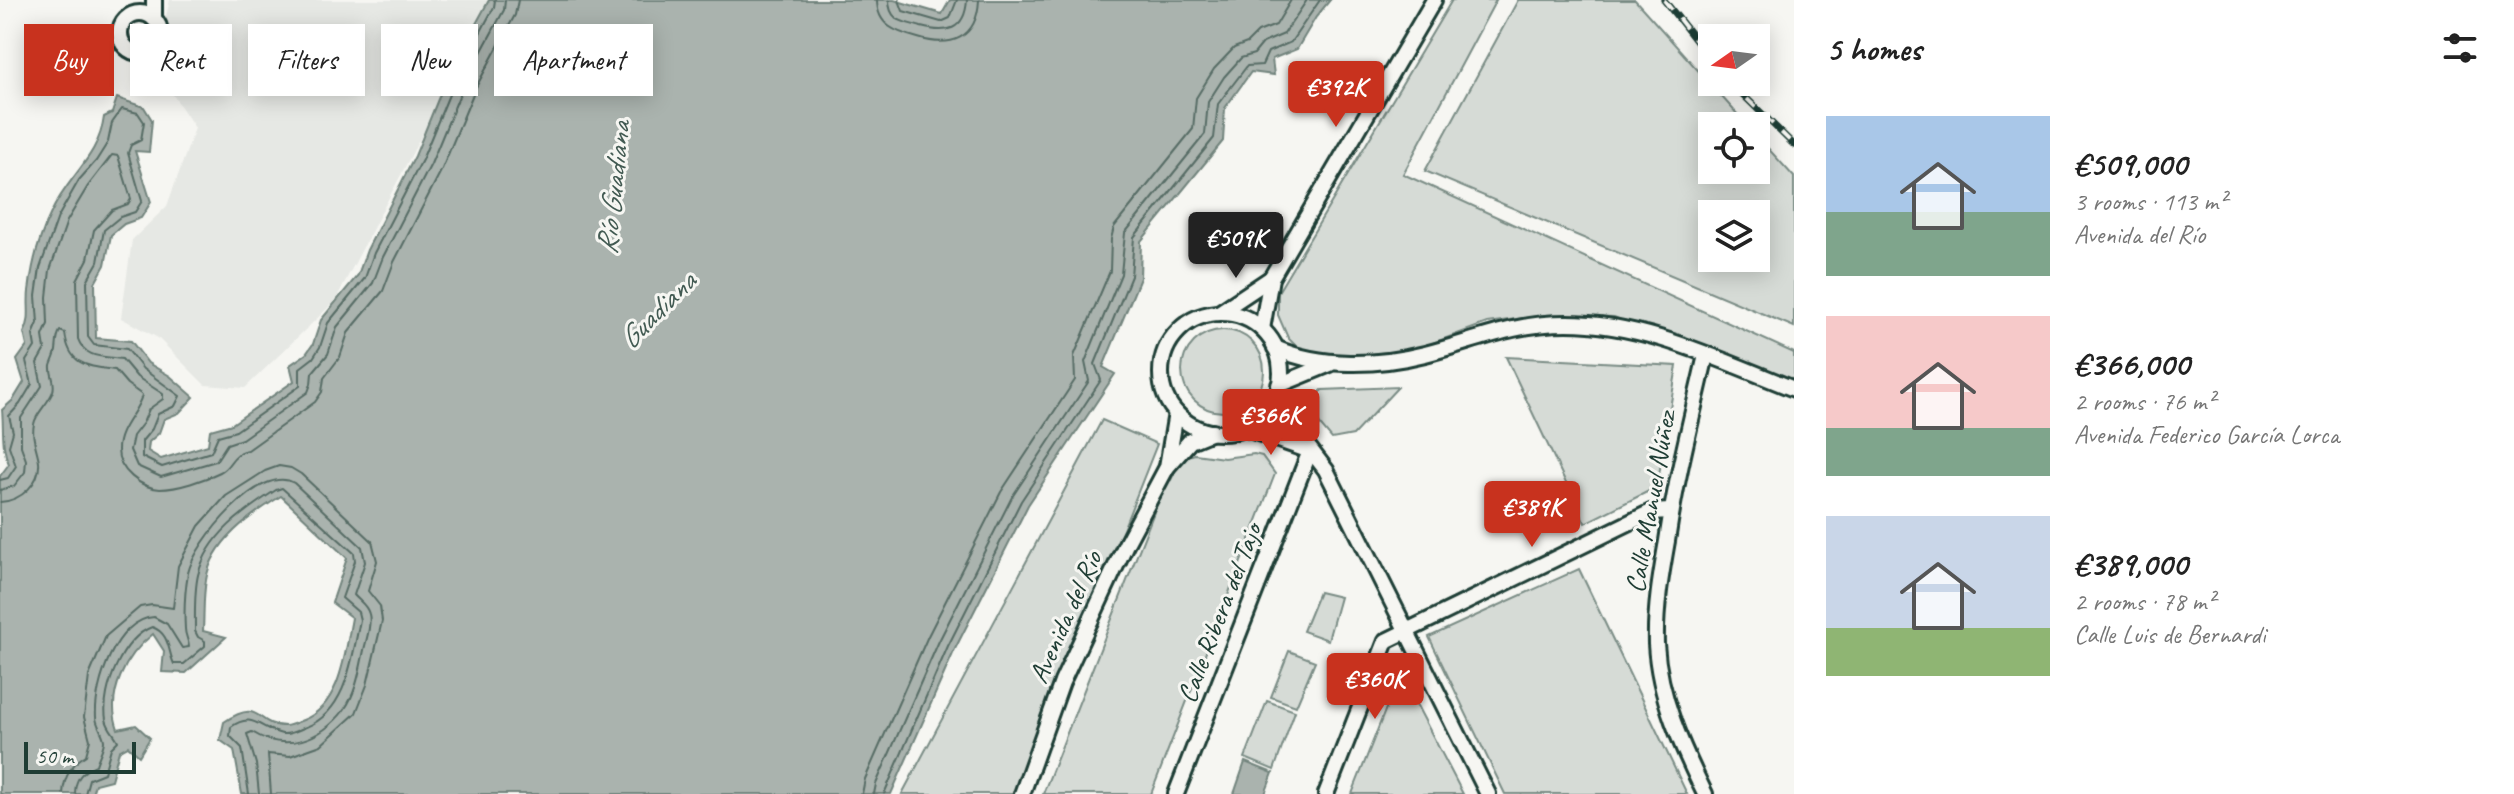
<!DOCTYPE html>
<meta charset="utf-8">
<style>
:root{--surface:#fff;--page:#f6f6f6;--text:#222;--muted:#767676;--accent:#c8321e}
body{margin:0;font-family:Caveat,sans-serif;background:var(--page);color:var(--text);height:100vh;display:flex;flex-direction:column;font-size:30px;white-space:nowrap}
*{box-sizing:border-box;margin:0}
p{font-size:26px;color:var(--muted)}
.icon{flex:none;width:44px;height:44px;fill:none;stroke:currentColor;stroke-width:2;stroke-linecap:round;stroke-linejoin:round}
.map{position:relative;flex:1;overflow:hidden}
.side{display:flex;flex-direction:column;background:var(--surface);width:720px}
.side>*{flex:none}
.hud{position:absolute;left:24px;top:24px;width:760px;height:72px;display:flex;gap:16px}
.needle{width:52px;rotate:256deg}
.buttons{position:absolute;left:1698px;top:24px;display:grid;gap:16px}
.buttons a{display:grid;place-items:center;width:72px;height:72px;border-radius:0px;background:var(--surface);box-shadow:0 4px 20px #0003;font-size:40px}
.scale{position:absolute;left:24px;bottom:20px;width:112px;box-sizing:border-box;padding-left:8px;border:4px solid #1f3d34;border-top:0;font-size:22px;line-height:28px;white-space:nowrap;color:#1f3d34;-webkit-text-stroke:6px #f6f6f2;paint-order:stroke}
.price{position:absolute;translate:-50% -68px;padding:0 18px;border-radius:8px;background:var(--accent);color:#fff;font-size:26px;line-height:52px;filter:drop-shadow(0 2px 4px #0008)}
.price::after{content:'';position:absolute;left:50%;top:48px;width:24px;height:18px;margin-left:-12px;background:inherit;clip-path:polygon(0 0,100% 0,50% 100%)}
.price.on{background:#222;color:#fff}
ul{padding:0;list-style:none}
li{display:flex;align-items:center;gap:24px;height:200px;padding:0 32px}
li span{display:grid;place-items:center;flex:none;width:224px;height:160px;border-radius:0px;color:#555}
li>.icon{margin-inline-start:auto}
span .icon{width:96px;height:96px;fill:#fffc;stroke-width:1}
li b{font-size:34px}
h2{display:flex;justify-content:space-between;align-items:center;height:96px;padding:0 32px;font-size:34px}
.chip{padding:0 28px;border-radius:0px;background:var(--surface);box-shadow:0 4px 20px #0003;font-size:28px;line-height:72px}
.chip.on{background:var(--accent);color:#fff}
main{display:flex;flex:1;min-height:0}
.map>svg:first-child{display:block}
.built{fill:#e6e8e4}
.green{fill:#d6dbd6;stroke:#7a8c85;stroke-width:2;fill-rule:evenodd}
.water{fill:#aab3ae;stroke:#72847d;stroke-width:2}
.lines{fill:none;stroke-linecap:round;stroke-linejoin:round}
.shore{stroke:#576c65;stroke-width:2}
.street-casing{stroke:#1f3d34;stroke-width:20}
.street{stroke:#f6f6f2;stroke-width:14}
.rail-casing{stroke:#1f3d34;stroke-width:7}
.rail{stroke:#f6f6f2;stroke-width:4;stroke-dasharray:12;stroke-linecap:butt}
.labels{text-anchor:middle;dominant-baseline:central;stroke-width:6;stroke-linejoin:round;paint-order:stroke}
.street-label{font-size:28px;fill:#1f3d34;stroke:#f6f6f2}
.water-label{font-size:30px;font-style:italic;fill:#425a52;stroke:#f6f6f2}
</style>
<main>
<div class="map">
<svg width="1794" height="794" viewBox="0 0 1794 794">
<rect width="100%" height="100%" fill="#f6f6f2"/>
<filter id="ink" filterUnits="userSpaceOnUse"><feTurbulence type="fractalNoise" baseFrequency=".0125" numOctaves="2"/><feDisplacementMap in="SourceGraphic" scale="16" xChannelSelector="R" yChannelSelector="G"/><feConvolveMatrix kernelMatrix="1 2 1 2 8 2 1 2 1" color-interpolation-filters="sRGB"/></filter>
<g filter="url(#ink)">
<polygon class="built" points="170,0 499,0 428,123 335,301 245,388 205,385 158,338 121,318 132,240 167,206 195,128 154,66"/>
<g class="green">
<polygon points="1452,0 1496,0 1403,174 1794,353 1794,393 1614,317 1546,315 1487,323 1414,350 1322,358 1301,351 1288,338 1278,315 1278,292"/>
<path d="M1518,0H1635L1748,126H1712V170H1756V135L1794,177V327L1425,171ZM1712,214H1756V258H1712Z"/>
<circle cx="1223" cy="371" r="41"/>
<polygon points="1506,357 1677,366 1657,487 1585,523"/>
<polygon points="1398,387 1353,435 1332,439 1306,408 1322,390"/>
<polygon points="1102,420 1157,444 1018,794 902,794"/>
<path d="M1195,454L1224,458L1254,454L1262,456L1275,474L1151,794H1043L1167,479L1171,480C1177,467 1180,457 1195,454Z"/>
<polygon points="1579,569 1687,794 1505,794 1429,637"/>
<polygon points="1319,592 1340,597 1328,640 1303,631"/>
<polygon points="1289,651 1315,661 1296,706 1271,697"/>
<polygon points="1400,673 1463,794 1352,794"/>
<polygon points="1267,701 1295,711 1274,770 1245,758"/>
</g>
<g class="water">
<path d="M489,0H894L942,14L950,0H1330L1316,17L1297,49L1272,59L1274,75L1251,72L1225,108L1223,141L1141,241L1140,278L1103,367L1115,374L1028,505L955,649L891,794H242L234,750L220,740L224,722C262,697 254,726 285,726C290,726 298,722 303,720C341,705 345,653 352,618L332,603L347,558L281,496C251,515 212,541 206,580C203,596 204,614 203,631L226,637L186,673L162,672L164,651L153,634C126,655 105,694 118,729L136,725L150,738L139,756L128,746L119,751L111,780L95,784L92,794H0V476L9,464C1,447 4,429 2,410L13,400L24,382L17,360L27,346L24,333C32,319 27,307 29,291C32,265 39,237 51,213C68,176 99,157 104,117L112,113L117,98L144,107L152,120L149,152L135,151L151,202L141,218L124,224L111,235L105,265L95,283L96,338L131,341L148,363L170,376L194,397L179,413L164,419L159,433L149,442L148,451L161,459L208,445L210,430L232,424L294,381L290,365L306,354L313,344L321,320L358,275L367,250L415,156L447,77Z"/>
<polygon points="1245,762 1273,773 1265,794 1234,794"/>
</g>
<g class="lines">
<g class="shore">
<path d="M877,0C877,26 896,32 918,38C951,48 977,39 979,0"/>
<path d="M889,0C889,7 890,13 896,18C902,23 913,24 921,27C946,34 965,31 967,0"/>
<polyline points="899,0 903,11 941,22 950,18 957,0"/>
<polyline points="0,480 8,478 16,466 9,446 13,432 9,416 20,404 32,384 26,361 35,347 33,335 38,323 36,296 40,268 58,217 79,180 96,161 108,142 112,123 122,109 138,113 144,122 141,140 131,145 128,153 142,201 135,212 120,217 104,230 98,262 87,281 88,337 94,345 127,349 143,369 180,396 175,406 158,414 152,429 142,441 142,457 162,467 211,452 218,436 236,431 300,386 300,368 313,358 320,347 328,323 365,278 374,253 422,160 455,80 494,7 495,0"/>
<path d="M0,490L14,486L25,472L26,460L21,446V418L42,386L37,363L45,349L43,336L48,324L47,297L50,270L67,221L88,186L112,155L118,156L131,199L128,204L112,210L94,230L88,259L77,280L78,339C85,359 104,356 122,359L137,377L163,394V399L149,409L143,423L133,436L130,450L137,466L161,477L216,461L227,444L242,439L308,392L311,384L312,373L328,354L337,327L373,283L383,257L431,164L464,84L504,10L505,0"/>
<path d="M0,502C21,501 41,483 39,461C37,448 31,437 34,424C36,413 49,403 53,391C56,381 50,375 51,366C51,365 55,356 55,355C58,346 55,339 60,331L65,333C69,366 87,366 115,370L127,384L142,395C137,414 118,428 118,450C118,470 141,488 160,489C178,489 204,480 220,472C229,468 230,460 237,455C240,452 244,451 248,450L315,402L322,392L324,378L340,357L348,333L383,291L394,262L442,169L475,89L515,15L518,0"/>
<path d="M63,794C64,776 71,764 86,755L90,740L84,717L89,676L106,636L140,607L152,605L173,608L178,566L199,526L226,496L265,471L279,466L291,468L301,474L372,541L377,561L368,591L380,606L382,621L367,685L356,713L321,745L290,756L268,754L271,794"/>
<path d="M75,794C75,778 82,771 96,765C98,758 104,747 104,741C104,734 96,725 96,717C94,685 116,619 154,617L167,624L182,648L189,647C189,641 185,636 185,629C184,612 185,590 188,573C195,542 260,463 294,483L362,547L365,562L354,595C359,601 367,605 369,614C372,625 366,640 364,650C360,669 356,694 344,710C321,740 285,753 252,732L247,734L256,764L259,794"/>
<path d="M85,794L89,779L104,773L111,748L118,741C115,734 108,729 106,719C101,690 123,637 152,627C170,633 168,652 174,664H184L205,646V641L198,637L195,631C195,613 194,592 198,575C208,535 244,511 276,490L282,488L354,553L355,561L342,598L358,612L360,620C352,658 347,711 306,727C298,730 290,735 282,734C259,729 253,711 231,727L230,736L242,748L249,794"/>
<polyline points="862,794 865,779 928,636 1001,492 1075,380 1074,356 1110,271 1111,239 1114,227 1193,129 1196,98 1214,69 1234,48 1247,43 1258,32 1276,25 1291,0"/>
<polyline points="874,794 876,784 939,641 1012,497 1089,381 1085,362 1121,274 1125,233 1205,134 1208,102 1224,77 1241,58 1254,54 1263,43 1284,34 1307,0"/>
<polyline points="884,794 948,646 1021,501 1101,380 1095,364 1131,276 1134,237 1214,138 1218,104 1247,66 1262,65 1268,52 1291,42 1320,0"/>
</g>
<defs>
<g id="street">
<circle cx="140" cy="33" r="20"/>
<polyline points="154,19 154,0"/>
<polyline points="1220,312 1271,278"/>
<circle cx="1221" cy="373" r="60"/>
<polyline points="1262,329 1271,278 1434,0"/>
<path d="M1275,348C1321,368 1377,366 1425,354C1476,341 1512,323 1567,323C1646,323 1722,361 1794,389"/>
<polyline points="1279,385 1330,364"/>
<polyline points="1275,397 1286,418 1326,470 1488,794"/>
<polyline points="1244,428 1310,451"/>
<polyline points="1167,467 1176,413"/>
<polyline points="1022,794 1062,682 1126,544 1167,467 1190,441 1212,432"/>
<polyline points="1176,794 1310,451"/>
<polyline points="1326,794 1386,641 1651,512 1670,511"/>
<path d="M1705,794C1682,747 1659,697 1656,644C1655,608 1661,575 1667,541C1676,478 1692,417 1706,355"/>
</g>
</defs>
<use href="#street" class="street-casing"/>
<use href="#street" class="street"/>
<defs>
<g id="rail">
<polyline points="1664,0 1712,61"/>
<polyline points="1730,82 1794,145"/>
</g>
</defs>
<use href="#rail" class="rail-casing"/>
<use href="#rail" class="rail"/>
</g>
</g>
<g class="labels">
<g class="street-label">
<text transform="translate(1650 502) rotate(-80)">Calle Manuel Núñez</text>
<text transform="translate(1219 613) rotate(-69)">Calle Ribera del Tajo</text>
<text transform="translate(1065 617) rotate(-66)">Avenida del Río</text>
</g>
<g class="water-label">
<text transform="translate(613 188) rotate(-84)">Río Guadiana</text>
<text transform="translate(657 310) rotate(-45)">Guadiana</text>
</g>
</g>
</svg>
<div class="buttons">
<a><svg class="needle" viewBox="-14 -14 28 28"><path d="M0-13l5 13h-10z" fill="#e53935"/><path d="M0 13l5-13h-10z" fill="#767676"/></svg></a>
<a><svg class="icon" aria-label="locate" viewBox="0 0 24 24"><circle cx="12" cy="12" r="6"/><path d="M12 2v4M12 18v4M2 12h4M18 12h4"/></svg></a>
<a><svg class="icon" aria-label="layers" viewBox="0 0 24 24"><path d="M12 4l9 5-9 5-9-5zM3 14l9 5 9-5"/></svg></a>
</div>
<div class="scale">50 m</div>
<b class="price" style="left:1336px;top:129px">€392K</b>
<b class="price on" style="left:1236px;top:280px">€509K</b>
<b class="price" style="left:1271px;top:457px">€366K</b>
<b class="price" style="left:1532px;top:549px">€389K</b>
<b class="price" style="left:1375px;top:721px">€360K</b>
<div class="hud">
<a class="chip on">Buy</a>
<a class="chip">Rent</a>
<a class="chip">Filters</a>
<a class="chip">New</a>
<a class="chip">Apartment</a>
</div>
</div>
<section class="side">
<h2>5 homes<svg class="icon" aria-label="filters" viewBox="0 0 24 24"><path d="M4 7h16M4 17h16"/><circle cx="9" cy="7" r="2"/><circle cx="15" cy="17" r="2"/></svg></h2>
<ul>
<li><span style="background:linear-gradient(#a9c7e8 60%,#7fa58c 0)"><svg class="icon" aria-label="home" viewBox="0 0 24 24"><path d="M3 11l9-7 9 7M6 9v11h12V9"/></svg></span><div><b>€509,000</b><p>3 rooms · 113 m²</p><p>Avenida del Río</p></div></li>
<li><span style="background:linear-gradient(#f6c9c9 70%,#7fa58c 0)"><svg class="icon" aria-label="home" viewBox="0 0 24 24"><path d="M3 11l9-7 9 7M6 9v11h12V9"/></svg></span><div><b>€366,000</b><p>2 rooms · 76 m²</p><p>Avenida Federico García Lorca</p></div></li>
<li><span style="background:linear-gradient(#c9d6e8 70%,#8fb573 0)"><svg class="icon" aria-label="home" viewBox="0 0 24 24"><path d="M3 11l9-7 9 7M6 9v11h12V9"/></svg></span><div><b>€389,000</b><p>2 rooms · 78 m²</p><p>Calle Luis de Bernardi</p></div></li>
</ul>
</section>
</main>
